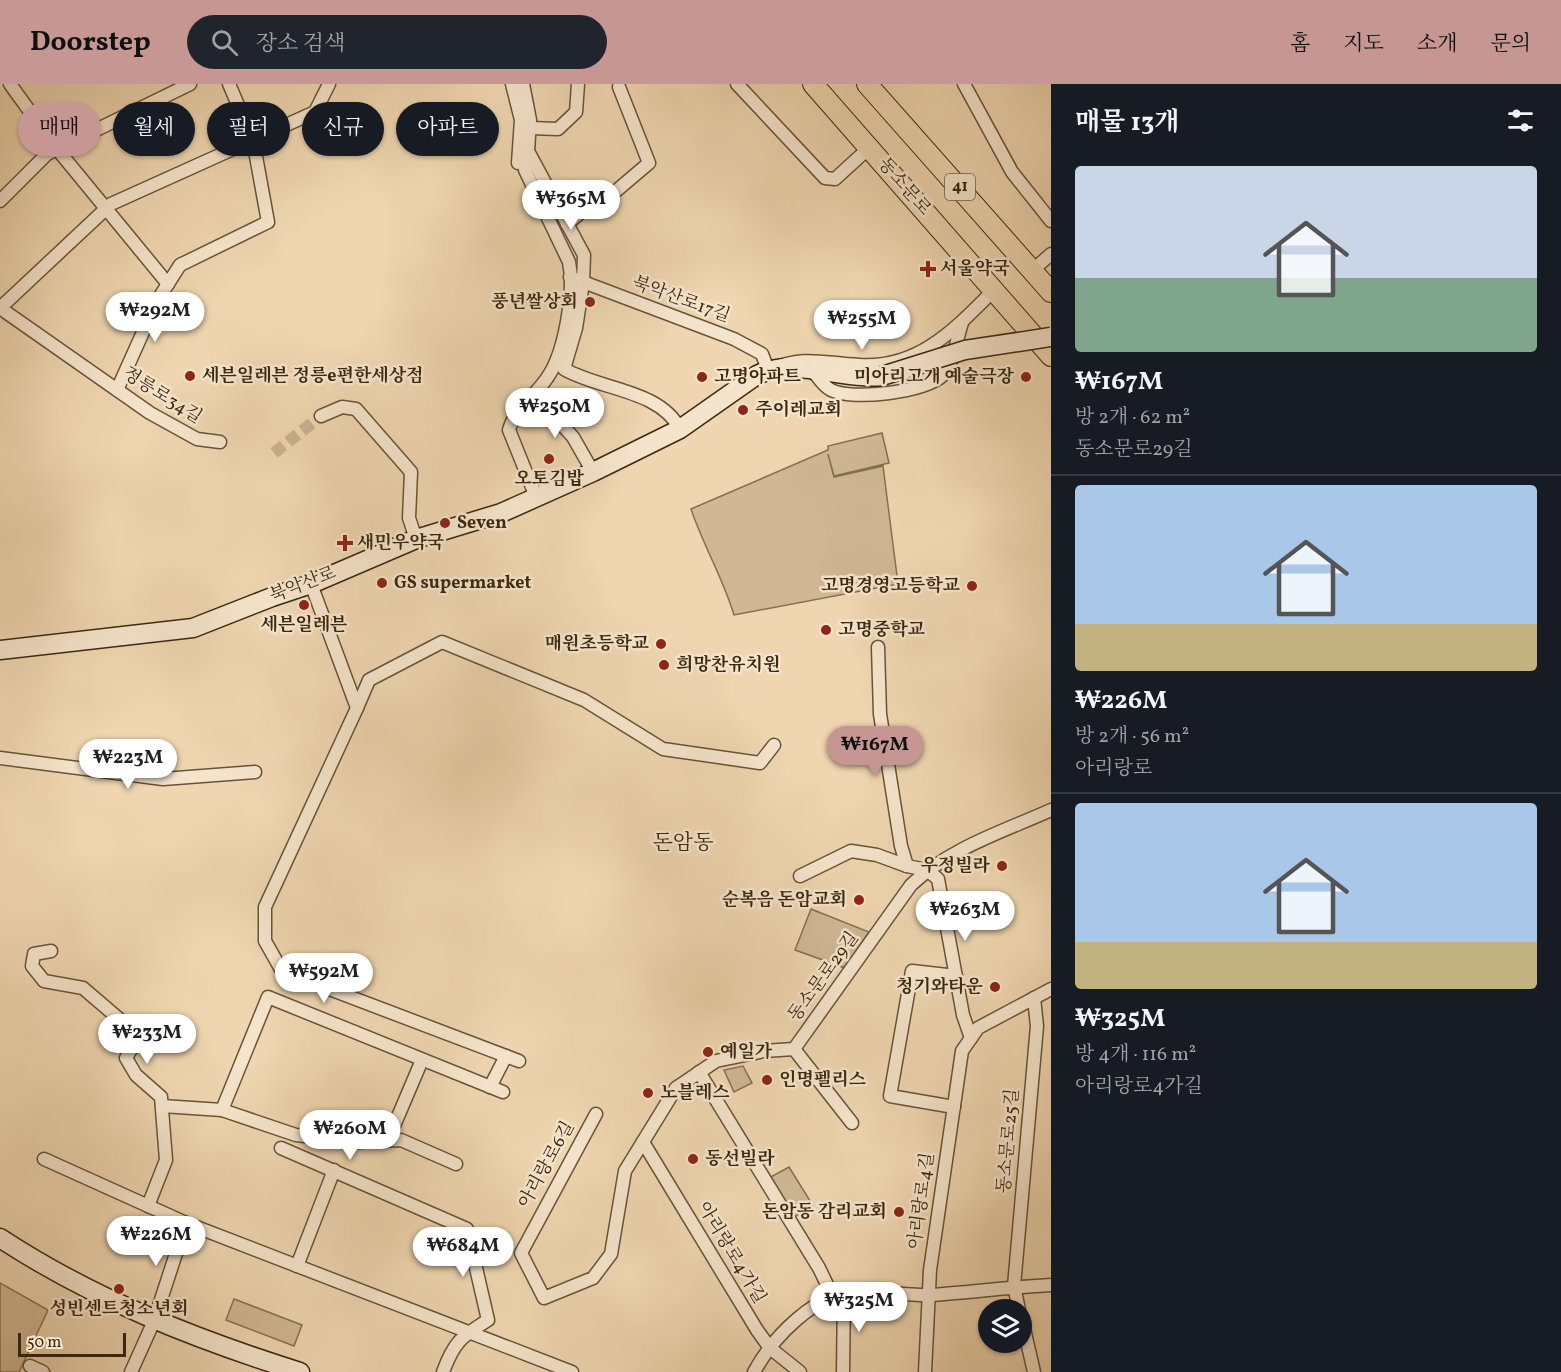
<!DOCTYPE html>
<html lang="ko">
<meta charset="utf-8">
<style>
:root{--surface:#171b24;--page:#20242c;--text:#f1f3f6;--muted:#9ea1a6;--line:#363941;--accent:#c59692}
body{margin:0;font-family:Vollkorn,"Noto Serif KR",serif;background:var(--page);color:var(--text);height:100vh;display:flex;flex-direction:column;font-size:22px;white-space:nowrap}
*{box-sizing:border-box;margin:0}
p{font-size:20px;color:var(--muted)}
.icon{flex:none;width:33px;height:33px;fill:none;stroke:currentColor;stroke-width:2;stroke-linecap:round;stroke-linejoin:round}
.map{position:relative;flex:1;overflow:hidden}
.details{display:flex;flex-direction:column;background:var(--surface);width:510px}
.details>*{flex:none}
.guide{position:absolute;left:18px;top:18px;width:570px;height:54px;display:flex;gap:12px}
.tools{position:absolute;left:978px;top:1215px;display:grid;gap:12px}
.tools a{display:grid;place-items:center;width:54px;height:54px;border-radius:50%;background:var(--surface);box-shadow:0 2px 4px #0004;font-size:30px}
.scale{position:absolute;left:18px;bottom:15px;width:108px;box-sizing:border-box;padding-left:6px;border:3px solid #3a2810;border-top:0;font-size:16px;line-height:21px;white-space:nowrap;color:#3a2810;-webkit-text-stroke:4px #f5e4cc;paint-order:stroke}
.price{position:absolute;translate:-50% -51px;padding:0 14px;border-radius:21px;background:#fff;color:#222;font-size:20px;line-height:39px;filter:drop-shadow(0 2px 3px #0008)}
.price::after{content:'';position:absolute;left:50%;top:36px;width:18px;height:14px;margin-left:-9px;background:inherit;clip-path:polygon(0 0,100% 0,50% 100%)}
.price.on{background:var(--accent);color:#111}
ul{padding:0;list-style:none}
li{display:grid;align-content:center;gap:12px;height:318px;padding:0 24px}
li+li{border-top:2px solid var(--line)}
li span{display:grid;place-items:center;height:186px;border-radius:6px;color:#555}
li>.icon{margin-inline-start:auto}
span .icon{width:108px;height:108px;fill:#fffc;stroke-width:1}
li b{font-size:26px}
h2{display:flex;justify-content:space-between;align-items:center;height:72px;padding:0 24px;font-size:26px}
.chip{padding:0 21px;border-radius:27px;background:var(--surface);box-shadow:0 2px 4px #0004;font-size:21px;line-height:54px}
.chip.on{background:var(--accent);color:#111}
header{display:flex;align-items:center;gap:36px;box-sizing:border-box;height:84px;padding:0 30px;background:var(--accent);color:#111}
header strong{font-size:28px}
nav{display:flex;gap:33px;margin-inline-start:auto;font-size:21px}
.search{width:420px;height:54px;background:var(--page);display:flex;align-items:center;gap:15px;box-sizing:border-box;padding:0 21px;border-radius:33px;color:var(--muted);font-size:22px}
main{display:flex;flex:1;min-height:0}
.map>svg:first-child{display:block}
.park{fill:#d0b895;stroke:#857052;stroke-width:1.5}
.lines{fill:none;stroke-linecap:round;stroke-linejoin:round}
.street-tunnel{stroke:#cbb390;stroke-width:12;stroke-dasharray:12 6;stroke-linecap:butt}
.street-casing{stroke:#675438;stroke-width:15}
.secondary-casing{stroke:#3a2810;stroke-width:21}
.primary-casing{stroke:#3a2810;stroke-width:22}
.street{stroke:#f5e4cc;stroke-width:12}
.secondary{stroke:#f5e4cc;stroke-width:18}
.primary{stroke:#efd6b0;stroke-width:20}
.secondary-bridge-casing{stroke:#3a2810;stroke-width:21;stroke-linecap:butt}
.secondary-bridge{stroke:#f5e4cc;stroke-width:18}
.poi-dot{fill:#8f2418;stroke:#f5e4cc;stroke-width:2}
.labels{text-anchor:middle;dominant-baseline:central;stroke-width:5;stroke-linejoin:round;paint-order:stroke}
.shield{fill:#f5e4cc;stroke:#726048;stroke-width:1.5}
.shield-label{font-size:16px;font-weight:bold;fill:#3a2810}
.street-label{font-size:18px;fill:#3a2810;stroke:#f5e4cc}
.poi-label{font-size:18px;font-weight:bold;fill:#3a2810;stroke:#f5e4cc;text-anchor:start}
.quarter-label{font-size:21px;fill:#3a2810;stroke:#f5e4cc}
</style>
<header>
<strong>Doorstep</strong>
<div class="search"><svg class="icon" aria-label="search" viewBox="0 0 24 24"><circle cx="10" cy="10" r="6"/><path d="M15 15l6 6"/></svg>장소 검색</div>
<nav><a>홈</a><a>지도</a><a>소개</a><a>문의</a></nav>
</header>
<main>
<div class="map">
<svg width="1051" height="1288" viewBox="0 0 1051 1288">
<rect width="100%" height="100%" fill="#efd6b0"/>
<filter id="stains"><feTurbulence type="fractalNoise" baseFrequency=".00333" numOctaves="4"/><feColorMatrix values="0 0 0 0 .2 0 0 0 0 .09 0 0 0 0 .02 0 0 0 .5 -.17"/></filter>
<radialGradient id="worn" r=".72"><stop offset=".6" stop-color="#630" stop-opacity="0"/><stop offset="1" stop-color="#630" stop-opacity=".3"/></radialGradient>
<g class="park">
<path d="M882,349L889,379L834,392L828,370L834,393L883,382L898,500L734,531C723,494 703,461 691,425L828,366V362Z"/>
<polygon points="811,825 869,848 845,884 795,866"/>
<polygon points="743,982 752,999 734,1008 724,986"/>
<polygon points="789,1083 812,1120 791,1136 767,1095"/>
<polygon points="0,1199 48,1226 19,1288 0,1288"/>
<polygon points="234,1215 302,1241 294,1262 226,1236"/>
</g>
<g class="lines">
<polyline class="street-tunnel" points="274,369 321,332"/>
<defs>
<g id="street">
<polyline points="10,0 57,65 168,200"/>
<polyline points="512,0 521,36 518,79"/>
<path d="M523,0L530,36L528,67L584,171L583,199L576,244L564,285C600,306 659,305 680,345"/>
<polyline points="737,0 825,94 835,95 870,63"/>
<polyline points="964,0 1012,88 1051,137"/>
<polyline points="530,44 558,45 576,28 578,0"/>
<path d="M528,63L525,86L569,178C575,207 565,269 547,294C536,311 514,326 509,346L536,413"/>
<polyline points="0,117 47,70 190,0"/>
<polyline points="567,140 596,116 616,107 649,79 619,3"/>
<polyline points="1033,186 1051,170"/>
<path d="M570,193L734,255L762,270L768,286C806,271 820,279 859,281C919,285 956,244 995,205"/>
<polyline points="0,224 111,120 315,28 329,0"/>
<polyline points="0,224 150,329 197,355 220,358"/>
<path d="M812,286C818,293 823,302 831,306C852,317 927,308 943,291C954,279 957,253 962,239"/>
<polyline points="117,306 157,217 180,181 268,138 253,56 229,0"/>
<polyline points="534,310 573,353 593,388"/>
<polyline points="321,332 342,323 356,325 411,388 409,434 416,455"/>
<polyline points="311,500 357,624 265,823 265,857 282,887 519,977"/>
<polyline points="878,563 880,630 901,762 907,782 927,786 938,795 963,931 971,954"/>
<polyline points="357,624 369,596 442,558 584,616 663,665 760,679 774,661"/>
<polyline points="0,674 163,695 255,688"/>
<polyline points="800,792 851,767 877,771 907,782"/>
<polyline points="51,867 34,870 32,882 44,897 83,904 132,946 137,955 126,974 136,991 161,1013 166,1076 148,1122"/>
<polyline points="794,965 852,1039"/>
<polyline points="699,988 819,1184 833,1213"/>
<polyline points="490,1003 506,972"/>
<polyline points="162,1022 222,1026 296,1051 354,1058 401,1056 456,1080"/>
<polyline points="954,1023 890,1012 912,887 956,892"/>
<polyline points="222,1026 268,913 503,1008"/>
<path d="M596,1030L521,1169L544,1214L593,1194L611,1170L625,1087L676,1004L716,977L764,967L794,965L911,801C950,764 1002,748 1051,726"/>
<polyline points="388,1056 422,976"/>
<polyline points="643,1058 757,1246 770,1264 800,1288"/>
<path d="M281,1064L467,1145L488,1236C461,1253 454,1258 443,1288"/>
<polyline points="44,1075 186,1139 572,1288"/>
<polyline points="297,1182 334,1086"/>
<polyline points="1019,1226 1014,1202 1037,942 1034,914"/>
<polyline points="1022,1236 1034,1288"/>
<polyline points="30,1282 43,1288"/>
<polyline points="131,1288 154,1237 186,1139"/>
<path d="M754,1288C773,1253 816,1208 859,1207C883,1207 908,1212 932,1211C972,1208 1011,1203 1051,1201"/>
<polyline points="843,1288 844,1209"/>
<polyline points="925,1288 930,1186 962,967 978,944 1051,905"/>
</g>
<g id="secondary">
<path d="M0,566L193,544L272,513L311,500L416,455L501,429L593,388L680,345L757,291C794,273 842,296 882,292"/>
<path d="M0,1154C93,1215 195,1255 300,1288"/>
</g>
<g id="primary">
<polyline points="813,0 1051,272"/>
<polyline points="867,0 1051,208"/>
</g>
</defs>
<use href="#street" class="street-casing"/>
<use href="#secondary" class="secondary-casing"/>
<use href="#primary" class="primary-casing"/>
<use href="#street" class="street"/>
<use href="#secondary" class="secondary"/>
<use href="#primary" class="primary"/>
<defs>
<polyline id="secondary-bridge" points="882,292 965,266 1051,253"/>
</defs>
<use href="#secondary-bridge" class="secondary-bridge-casing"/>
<use href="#secondary-bridge" class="secondary-bridge"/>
</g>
<g class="poi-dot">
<path d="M925 176h6v6h6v6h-6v6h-6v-6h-6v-6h6z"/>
<circle cx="590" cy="218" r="6"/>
<circle cx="190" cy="292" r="6"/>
<circle cx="702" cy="293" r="6"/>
<circle cx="1026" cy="293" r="6"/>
<circle cx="743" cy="326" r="6"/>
<circle cx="549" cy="375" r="6"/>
<circle cx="445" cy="439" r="6"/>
<path d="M342 450h6v6h6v6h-6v6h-6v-6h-6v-6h6z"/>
<circle cx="382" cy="499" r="6"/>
<circle cx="972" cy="502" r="6"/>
<circle cx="304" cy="521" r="6"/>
<circle cx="826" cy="546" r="6"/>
<circle cx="661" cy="560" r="6"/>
<circle cx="664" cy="581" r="6"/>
<circle cx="1002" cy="782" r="6"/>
<circle cx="859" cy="816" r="6"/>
<circle cx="995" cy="903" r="6"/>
<circle cx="708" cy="968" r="6"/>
<circle cx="767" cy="996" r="6"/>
<circle cx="648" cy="1009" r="6"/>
<circle cx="693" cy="1075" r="6"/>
<circle cx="899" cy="1128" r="6"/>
<circle cx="119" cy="1205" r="6"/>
</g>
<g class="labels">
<rect class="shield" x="945" y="90" width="30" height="26" rx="4.5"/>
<g class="shield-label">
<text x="960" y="103">41</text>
</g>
<g class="street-label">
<text transform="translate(904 103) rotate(49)">동소문로</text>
<text transform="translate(681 216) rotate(20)">북악산로17길</text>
<text transform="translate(162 312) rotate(32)">정릉로34길</text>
<text transform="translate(303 501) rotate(-21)">북악산로</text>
<text transform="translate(824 893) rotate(-54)">동소문로29길</text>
<text transform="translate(1009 1057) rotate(-85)">동소문로25길</text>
<text transform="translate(547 1081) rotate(-61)">아리랑로6길</text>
<text transform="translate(922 1117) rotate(-82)">아리랑로4길</text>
<text transform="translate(731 1169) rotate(59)">아리랑로4가길</text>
</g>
<g class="poi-label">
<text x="940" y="185">서울약국</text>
<text x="578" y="218" text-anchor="end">풍년쌀상회</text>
<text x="202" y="292">세븐일레븐 정릉e편한세상점</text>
<text x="714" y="293">고명아파트</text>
<text x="1014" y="293" text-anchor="end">미아리고개 예술극장</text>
<text x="755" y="326">주이레교회</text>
<text x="549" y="395" text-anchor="middle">오토김밥</text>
<text x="457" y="439">Seven</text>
<text x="357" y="459">새민우약국</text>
<text x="394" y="499">GS supermarket</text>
<text x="960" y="502" text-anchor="end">고명경영고등학교</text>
<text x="304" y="541" text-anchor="middle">세븐일레븐</text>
<text x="838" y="546">고명중학교</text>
<text x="649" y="560" text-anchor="end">매원초등학교</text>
<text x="676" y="581">희망찬유치원</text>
<text x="990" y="782" text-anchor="end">우정빌라</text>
<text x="847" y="816" text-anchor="end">순복음 돈암교회</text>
<text x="983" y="903" text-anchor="end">청기와타운</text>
<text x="720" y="968">예일가</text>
<text x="779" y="996">인명펠리스</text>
<text x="660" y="1009">노블레스</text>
<text x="705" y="1075">동선빌라</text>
<text x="887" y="1128" text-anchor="end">돈암동 감리교회</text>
<text x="119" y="1225" text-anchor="middle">성빈센트청소년회</text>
</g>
<g class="quarter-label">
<text x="683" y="759">돈암동</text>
</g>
</g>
<rect width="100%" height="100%" filter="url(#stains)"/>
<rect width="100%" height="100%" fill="url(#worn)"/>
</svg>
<div class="tools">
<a><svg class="icon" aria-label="layers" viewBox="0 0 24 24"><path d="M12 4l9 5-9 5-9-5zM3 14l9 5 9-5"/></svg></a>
</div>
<div class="scale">50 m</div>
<b class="price" style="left:571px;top:147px">₩365M</b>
<b class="price" style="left:155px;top:259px">₩292M</b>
<b class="price" style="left:862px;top:267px">₩255M</b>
<b class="price" style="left:555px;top:355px">₩250M</b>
<b class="price on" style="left:875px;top:693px">₩167M</b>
<b class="price" style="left:128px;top:706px">₩223M</b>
<b class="price" style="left:965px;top:858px">₩263M</b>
<b class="price" style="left:324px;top:920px">₩592M</b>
<b class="price" style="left:147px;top:981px">₩233M</b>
<b class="price" style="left:350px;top:1077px">₩260M</b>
<b class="price" style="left:156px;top:1183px">₩226M</b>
<b class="price" style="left:463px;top:1194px">₩684M</b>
<b class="price" style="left:859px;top:1249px">₩325M</b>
<div class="guide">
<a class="chip on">매매</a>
<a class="chip">월세</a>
<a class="chip">필터</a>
<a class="chip">신규</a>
<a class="chip">아파트</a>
</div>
</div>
<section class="details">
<h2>매물 13개<svg class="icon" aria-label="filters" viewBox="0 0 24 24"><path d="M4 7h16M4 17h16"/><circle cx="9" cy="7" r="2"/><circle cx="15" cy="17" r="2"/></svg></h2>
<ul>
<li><span style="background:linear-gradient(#c9d6e8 60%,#7fa58c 0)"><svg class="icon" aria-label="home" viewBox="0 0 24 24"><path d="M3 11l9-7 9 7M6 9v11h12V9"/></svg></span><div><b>₩167M</b><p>방 2개 · 62 m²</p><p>동소문로29길</p></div></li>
<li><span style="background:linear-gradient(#a9c7e8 75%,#c2b280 0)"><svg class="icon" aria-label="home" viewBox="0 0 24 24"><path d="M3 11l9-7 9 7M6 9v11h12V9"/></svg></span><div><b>₩226M</b><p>방 2개 · 56 m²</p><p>아리랑로</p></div></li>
<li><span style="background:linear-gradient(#a9c7e8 75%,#c2b280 0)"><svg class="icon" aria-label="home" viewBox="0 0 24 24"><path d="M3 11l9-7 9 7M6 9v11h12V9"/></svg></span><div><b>₩325M</b><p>방 4개 · 116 m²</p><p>아리랑로4가길</p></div></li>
</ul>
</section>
</main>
